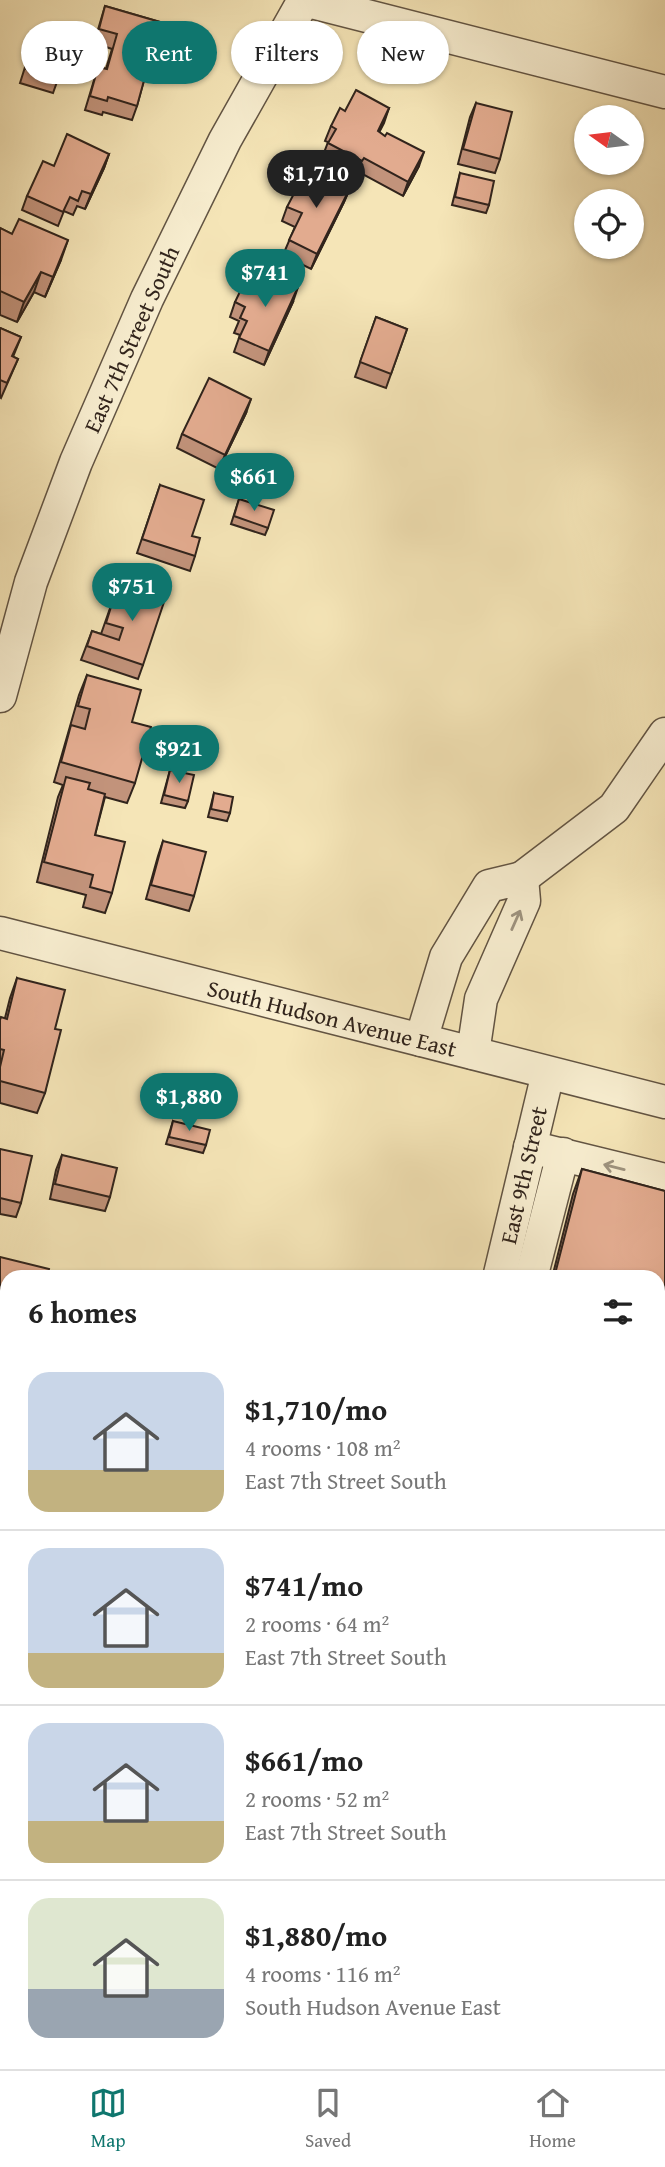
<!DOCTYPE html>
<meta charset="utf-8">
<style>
:root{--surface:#fff;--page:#f2f2f2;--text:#222;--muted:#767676;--line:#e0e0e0;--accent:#0f766e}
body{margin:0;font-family:"Gentium Book Plus",serif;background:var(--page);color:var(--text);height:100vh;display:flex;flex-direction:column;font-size:26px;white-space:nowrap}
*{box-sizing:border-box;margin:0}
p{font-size:23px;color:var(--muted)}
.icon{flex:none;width:38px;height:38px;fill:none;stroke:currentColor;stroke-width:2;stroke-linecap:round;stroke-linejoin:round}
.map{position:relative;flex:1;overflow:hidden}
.drawer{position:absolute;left:0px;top:1270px;width:665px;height:800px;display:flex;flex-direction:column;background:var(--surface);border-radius:21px 21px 0 0;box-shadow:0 2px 5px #0004}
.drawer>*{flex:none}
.top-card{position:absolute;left:21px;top:21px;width:623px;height:63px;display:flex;gap:14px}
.needle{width:46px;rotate:284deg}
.buttons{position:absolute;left:574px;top:105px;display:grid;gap:14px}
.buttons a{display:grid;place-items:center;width:70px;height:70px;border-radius:50%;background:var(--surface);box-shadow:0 2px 5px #0004;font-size:35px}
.price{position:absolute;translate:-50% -60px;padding:0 16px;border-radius:24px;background:var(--accent);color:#fff;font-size:23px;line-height:46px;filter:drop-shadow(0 2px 4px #0008)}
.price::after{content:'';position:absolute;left:50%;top:42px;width:21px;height:16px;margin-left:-10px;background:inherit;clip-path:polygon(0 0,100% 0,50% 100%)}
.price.on{background:#222;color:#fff}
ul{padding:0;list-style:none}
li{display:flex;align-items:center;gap:21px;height:175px;padding:0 28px}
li+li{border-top:2px solid var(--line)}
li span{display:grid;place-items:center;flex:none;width:196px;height:140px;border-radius:21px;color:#555}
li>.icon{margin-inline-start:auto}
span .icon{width:84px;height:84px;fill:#fffc;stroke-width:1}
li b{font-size:30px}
h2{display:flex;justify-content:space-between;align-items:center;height:84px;padding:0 28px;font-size:30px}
.chip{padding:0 24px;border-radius:32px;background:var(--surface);box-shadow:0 2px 5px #0004;font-size:24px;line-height:63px}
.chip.on{background:var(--accent);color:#fff}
.tabs{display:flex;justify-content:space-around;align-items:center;height:98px;border-top:2px solid var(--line);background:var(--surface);font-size:19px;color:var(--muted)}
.tabs a{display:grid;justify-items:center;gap:4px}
.tabs .on{color:var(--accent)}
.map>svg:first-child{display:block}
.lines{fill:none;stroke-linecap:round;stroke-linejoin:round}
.minor-casing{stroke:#625443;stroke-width:35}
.path{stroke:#31241c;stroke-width:4.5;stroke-dasharray:2 3.5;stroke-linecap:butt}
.minor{stroke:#f8eed0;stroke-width:32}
.wall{fill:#c2937b;stroke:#31241c;stroke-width:2}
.shaded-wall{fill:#9e7864;stroke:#31241c;stroke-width:2}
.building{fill:#e2ab8f;stroke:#31241c;stroke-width:2}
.oneway{stroke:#9e937f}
.labels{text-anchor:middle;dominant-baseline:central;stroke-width:5;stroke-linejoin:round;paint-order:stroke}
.street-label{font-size:23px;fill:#31241c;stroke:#f8eed0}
</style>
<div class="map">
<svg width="665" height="2069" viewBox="0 0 665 2069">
<rect width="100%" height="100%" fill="#f5e5b7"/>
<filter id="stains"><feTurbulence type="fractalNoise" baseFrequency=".00286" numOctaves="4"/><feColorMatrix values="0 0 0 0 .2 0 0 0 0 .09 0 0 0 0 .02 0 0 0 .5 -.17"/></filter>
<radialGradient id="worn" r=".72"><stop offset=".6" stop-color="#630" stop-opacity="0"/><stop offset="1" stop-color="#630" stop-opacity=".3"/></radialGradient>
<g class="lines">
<defs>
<g id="minor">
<polyline points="0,696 31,582 76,462 147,299 225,140 304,0 665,92"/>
<polyline points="522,878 614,808 665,734"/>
<polyline points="0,933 665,1102"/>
<polyline points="421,1040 446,957 489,886 522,878 524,901 481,999 473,1053"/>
<polyline points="530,1147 665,1180"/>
<polyline points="499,1278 548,1073"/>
<polyline points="531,1278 563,1154"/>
<polyline points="658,1879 665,1846"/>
<polyline points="658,1986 665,1987"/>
<polyline points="305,2069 306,2063"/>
</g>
</defs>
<use href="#minor" class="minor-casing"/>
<polyline class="path" points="0,1831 7,1833"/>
<use href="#minor" class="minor"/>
</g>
<g class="wall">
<polygon points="105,6 160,22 137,106 132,120 103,112 102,115 85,110 98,67 106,69 112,49 94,43"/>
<polygon points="37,29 58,79 53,93 20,83"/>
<polygon points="476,103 500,159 495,173 458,164 470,117"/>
<polygon points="389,108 379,132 419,166 403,196 359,172 357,176 322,158 328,142 325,141 331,126 345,111"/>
<polygon points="109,154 104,168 85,209 77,206 73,215 64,211 58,226 22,210 27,196 54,166"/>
<polygon points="460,173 489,205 486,213 452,205"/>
<polygon points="308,183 350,188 344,202 311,269 283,255 295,227 282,221 287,207"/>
<polygon points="0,228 61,260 45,297 34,292 17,322 0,315"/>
<polygon points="235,302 293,302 264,365 234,352 240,335 234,333 239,321 230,317"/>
<polygon points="376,317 407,329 386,388 355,377"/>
<polygon points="0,328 21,337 13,357 18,359 1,398 0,397"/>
<polygon points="246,413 219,469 177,448 182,434"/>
<polygon points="160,485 192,536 195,556 190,571 137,553"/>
<polygon points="239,499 268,528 265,535 231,524"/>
<polygon points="129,581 143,665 138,679 81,660 92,631 101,634 115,594 123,597"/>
<polygon points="87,675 132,722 135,783 127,803 105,797 95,835 112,893 105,913 83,907 86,895 37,882 58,797 63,785 54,782 79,695"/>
<polygon points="170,770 188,801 185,808 161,803"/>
<polygon points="214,793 230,813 227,821 208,817"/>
<polygon points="163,841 194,896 189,911 146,899 158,856"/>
<polygon points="17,978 55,1029 45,1093 37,1113 0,1103 0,1019 5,1018 10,998"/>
<polygon points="173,1121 206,1145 203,1153 166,1144"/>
<polygon points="0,1149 21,1203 16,1217 0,1214"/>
<polygon points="62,1155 110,1197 105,1211 50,1199 56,1170"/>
<polygon points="582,1169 665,1191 665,1380 658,1378 658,1278 552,1278 573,1194"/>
<polygon points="0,1257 7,1278 7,1323 0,1321"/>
</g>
<g class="shaded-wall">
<polygon points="389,108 384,123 372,146 378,131"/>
<polygon points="424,152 419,166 403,196 408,182"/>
<polygon points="109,154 104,168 85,209 91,194"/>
<polygon points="350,188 344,202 311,269 317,254"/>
<polygon points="68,240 61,260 45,297 53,277"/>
<polygon points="41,272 34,292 17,322 24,302"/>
<polygon points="298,287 293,302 264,365 269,351"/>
<polygon points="251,399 246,413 219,469 225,455"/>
</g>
<g class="building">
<polygon points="105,6 160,22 137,106 108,97 107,101 90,96 98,67 107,69 117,34 99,29"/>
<polygon points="37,29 70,39 58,79 26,69"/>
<polygon points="356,90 389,108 378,131 385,136 387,133 424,152 408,182 364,158 362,161 328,143 336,129 331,126 340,108 345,111"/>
<polygon points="476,103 512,112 500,159 463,149"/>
<polygon points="67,134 109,154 91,194 82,191 78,201 70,197 63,212 27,196 43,161 54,166"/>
<polygon points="314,170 350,188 317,254 289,240 302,213 287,207 301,180 308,183"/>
<polygon points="460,173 494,181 489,205 455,197"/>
<polygon points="19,219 68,240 53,277 41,272 24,302 0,291 0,228 12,234"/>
<polygon points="262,271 298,287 269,351 239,338 247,321 240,318 245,307 235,302 246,279 257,284"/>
<polygon points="376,317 407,329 391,374 360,362"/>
<polygon points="0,328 21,337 12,356 18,359 7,383 0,380"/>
<polygon points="209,378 251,399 225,455 182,434"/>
<polygon points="160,485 204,500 192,536 200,538 195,556 142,539"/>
<polygon points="239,499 274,510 268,528 234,516"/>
<polygon points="129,581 167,593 143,665 87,646 92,631 119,640 123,628 106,623 115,594 124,597"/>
<polygon points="87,675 141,690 132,722 151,727 135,783 61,762 71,725 85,729 90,709 78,706"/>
<polygon points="170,770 194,775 188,801 164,795"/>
<polygon points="66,777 90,783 88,789 105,794 95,835 125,842 112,893 90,887 93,875 44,862"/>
<polygon points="214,793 233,797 230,813 211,809"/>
<polygon points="163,841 206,852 194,896 151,885"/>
<polygon points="17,978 65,990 55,1029 61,1030 45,1093 0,1081 0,1067 4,1050 0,1049 0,1020 1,1017 7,1019"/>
<polygon points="173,1121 210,1130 206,1145 169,1137"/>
<polygon points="0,1149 32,1156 21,1203 0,1198"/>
<polygon points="62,1155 117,1168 110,1197 55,1184"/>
<polygon points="582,1169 665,1191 665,1353 658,1351 658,1278 554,1278"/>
<polygon points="0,1257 49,1269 47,1278 7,1278 7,1301 0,1300"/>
<polygon points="658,1576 665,1578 665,1816 658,1847"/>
<polygon points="658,2049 665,2051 665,2069 653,2069 654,2063 658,2063"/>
<polygon points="357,2063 618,2063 641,2069 355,2069"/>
</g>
<defs><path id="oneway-shaft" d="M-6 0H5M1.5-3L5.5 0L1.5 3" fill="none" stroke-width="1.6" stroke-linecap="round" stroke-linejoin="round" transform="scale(1.75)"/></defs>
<g class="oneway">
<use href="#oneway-shaft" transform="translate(516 920) rotate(-66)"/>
<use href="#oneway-shaft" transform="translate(614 1167) rotate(-166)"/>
</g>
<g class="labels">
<g class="street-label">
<text transform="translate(131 339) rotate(-66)">East 7th Street South</text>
<text transform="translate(332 1018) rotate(14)">South Hudson Avenue East</text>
<text transform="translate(523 1175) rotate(-77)">East 9th Street</text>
</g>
</g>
<rect width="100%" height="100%" filter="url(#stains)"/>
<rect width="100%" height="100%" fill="url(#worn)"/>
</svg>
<div class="buttons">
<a><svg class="needle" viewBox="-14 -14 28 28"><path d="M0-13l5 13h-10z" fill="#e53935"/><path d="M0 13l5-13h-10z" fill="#767676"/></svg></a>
<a><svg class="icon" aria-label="locate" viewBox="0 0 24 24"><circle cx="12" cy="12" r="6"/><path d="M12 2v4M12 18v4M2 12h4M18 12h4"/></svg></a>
</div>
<b class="price on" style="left:316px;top:210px">$1,710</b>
<b class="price" style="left:265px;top:309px">$741</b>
<b class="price" style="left:254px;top:513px">$661</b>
<b class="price" style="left:132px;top:623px">$751</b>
<b class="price" style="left:179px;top:785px">$921</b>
<b class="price" style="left:189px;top:1133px">$1,880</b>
<div class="top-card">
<a class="chip">Buy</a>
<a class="chip on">Rent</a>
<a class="chip">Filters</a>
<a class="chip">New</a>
</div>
<section class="drawer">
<h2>6 homes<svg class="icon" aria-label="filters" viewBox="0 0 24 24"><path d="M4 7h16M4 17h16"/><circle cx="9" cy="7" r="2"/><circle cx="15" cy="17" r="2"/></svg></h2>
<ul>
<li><span style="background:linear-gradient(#c9d6e8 70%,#c2b280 0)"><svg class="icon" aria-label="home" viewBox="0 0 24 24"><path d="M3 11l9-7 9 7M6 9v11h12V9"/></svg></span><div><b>$1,710/mo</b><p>4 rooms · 108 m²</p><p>East 7th Street South</p></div></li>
<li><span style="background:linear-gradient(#c9d6e8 75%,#c2b280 0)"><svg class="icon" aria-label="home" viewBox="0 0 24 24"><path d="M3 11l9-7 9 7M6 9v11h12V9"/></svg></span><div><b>$741/mo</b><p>2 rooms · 64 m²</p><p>East 7th Street South</p></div></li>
<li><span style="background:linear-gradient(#c9d6e8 70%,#c2b280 0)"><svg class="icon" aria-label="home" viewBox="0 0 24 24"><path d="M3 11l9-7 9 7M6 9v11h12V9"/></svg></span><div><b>$661/mo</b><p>2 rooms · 52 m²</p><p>East 7th Street South</p></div></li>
<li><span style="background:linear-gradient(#dfe7d0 65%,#9aa5b1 0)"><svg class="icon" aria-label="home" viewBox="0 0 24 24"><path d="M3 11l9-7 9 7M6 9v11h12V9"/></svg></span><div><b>$1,880/mo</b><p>4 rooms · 116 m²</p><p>South Hudson Avenue East</p></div></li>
</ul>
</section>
</div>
<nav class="tabs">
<a class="on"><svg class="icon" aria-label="map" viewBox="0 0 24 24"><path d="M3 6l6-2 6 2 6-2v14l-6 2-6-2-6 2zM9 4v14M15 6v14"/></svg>Map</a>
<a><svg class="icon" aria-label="saved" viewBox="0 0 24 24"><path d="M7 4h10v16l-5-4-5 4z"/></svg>Saved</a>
<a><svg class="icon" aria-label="home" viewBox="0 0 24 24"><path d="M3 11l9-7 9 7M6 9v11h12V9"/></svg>Home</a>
</nav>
